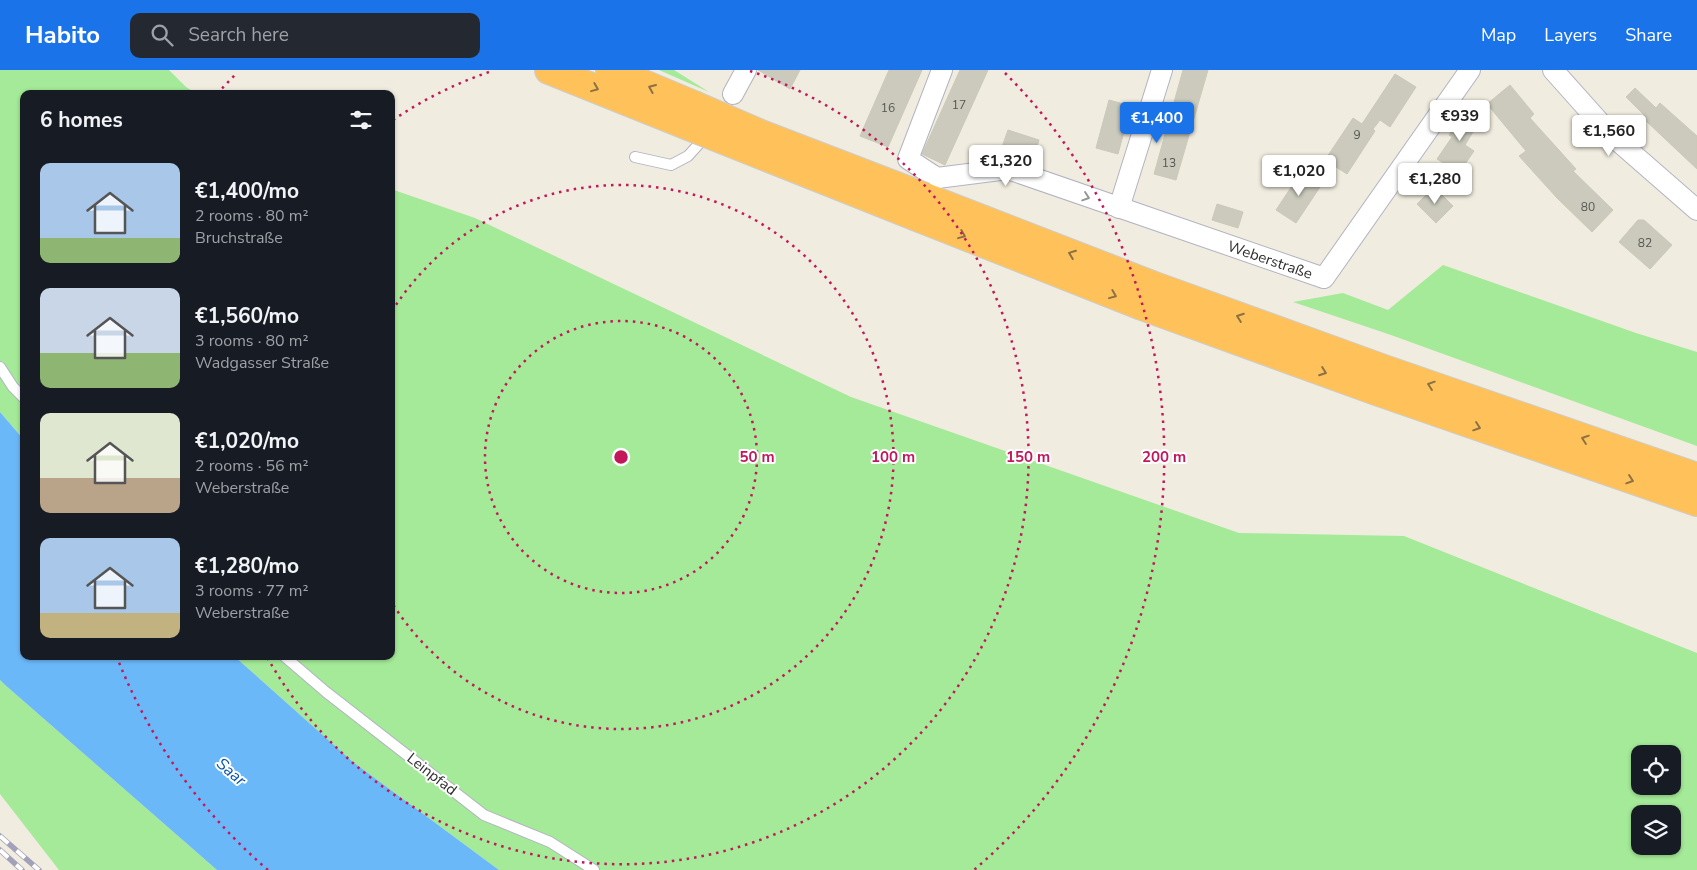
<!DOCTYPE html>
<meta charset="utf-8">
<style>
:root{--surface:#171b24;--page:#242831;--text:#f1f3f6;--muted:#9ea1a6;--accent:#1a73e8}
body{margin:0;font-family:"Nunito Sans",sans-serif;background:var(--page);color:var(--text);height:100vh;display:flex;flex-direction:column;font-size:19px;white-space:nowrap}
*{box-sizing:border-box;margin:0}
p{font-size:16px;color:var(--muted)}
.icon{flex:none;width:28px;height:28px;fill:none;stroke:currentColor;stroke-width:2;stroke-linecap:round;stroke-linejoin:round}
.map{position:relative;flex:1;overflow:hidden}
.sheet{position:absolute;left:20px;top:20px;width:375px;height:570px;display:flex;flex-direction:column;background:var(--surface);border-radius:10px;box-shadow:0 1px 4px #0004}
.sheet>*{flex:none}
.tools{position:absolute;left:1631px;top:675px;display:grid;gap:10px}
.tools a{display:grid;place-items:center;width:50px;height:50px;border-radius:10px;background:var(--surface);box-shadow:0 1px 4px #0004;font-size:25px}
.price{position:absolute;translate:-50% -42px;padding:0 11px;border-radius:5px;background:#fff;color:#222;font-size:16px;line-height:32px;filter:drop-shadow(0 1px 2px #0008)}
.price::after{content:'';position:absolute;left:50%;top:30px;width:15px;height:11px;margin-left:-8px;background:inherit;clip-path:polygon(0 0,100% 0,50% 100%)}
.price.active{background:var(--accent);color:#fff}
ul{padding:0;list-style:none}
li{display:flex;align-items:center;gap:15px;height:125px;padding:0 20px}
li span{display:grid;place-items:center;flex:none;width:140px;height:100px;border-radius:10px;color:#555}
li>.icon{margin-inline-start:auto}
span .icon{width:60px;height:60px;fill:#fffc;stroke-width:1}
li b{font-size:21px}
h2{display:flex;justify-content:space-between;align-items:center;height:60px;padding:0 20px;font-size:21px}
header{display:flex;align-items:center;gap:30px;box-sizing:border-box;height:70px;padding:0 25px;background:var(--accent);color:#fff}
header strong{font-size:24px}
nav{display:flex;gap:28px;margin-inline-start:auto;font-size:18px}
.search{width:350px;height:45px;background:var(--page);display:flex;align-items:center;gap:12px;box-sizing:border-box;padding:0 18px;border-radius:10px;color:var(--muted);font-size:19px}
.map>svg:first-child{display:block}
.green{fill:#a4ea98;fill-rule:evenodd}
.water{fill:#6bb8f9}
.building{fill:#cbcabd;stroke:#ccc9b8}
.lines{fill:none;stroke-linecap:round;stroke-linejoin:round}
.lane-casing{stroke:#b3b3c2;stroke-width:12}
.street-casing{stroke:#b3b3c2;stroke-width:22}
.highway-casing{stroke:#cdcdcd;stroke-width:30}
.lane{stroke:#fff;stroke-width:10}
.street{stroke:#fff;stroke-width:20}
.highway{stroke:#ffc25b;stroke-width:28}
.rail-casing{stroke:#a2a1b9;stroke-width:5.5}
.rail{stroke:#fff;stroke-width:4;stroke-dasharray:11;stroke-linecap:butt}
.highway-bridge-casing{stroke:#cdcdcd;stroke-width:30;stroke-linecap:butt}
.highway-bridge{stroke:#ffc25b;stroke-width:28}
.oneway{stroke:#8c7142}
.oneway2{stroke:#969696}
.ring{fill:none;stroke:#c2185b;stroke-width:2.5;stroke-dasharray:2.5 5}
.labels{text-anchor:middle;dominant-baseline:central;stroke-width:4;stroke-linejoin:round;paint-order:stroke}
.number-label{font-size:12px;fill:#555552}
.street-label{font-size:15px;fill:#2e2e2e;stroke:#fff}
.water-label{font-size:16px;font-style:italic;fill:#0151ae;stroke:#fff}
.centre{fill:#c2185b;stroke:#fff;stroke-width:2.5}
.ring-label{font-size:15px;text-anchor:middle;font-weight:bold;fill:#c2185b;stroke:#fff;stroke-width:4;stroke-linejoin:round;paint-order:stroke}
</style>
<header>
<strong>Habito</strong>
<div class="search"><svg class="icon" aria-label="search" viewBox="0 0 24 24"><circle cx="10" cy="10" r="6"/><path d="M15 15l6 6"/></svg>Search here</div>
<nav><a>Map</a><a>Layers</a><a>Share</a></nav>
</header>
<div class="map">
<svg width="1697" height="800" viewBox="0 0 1697 800">
<rect width="100%" height="100%" fill="#f0ecdf"/>
<g class="green">
<polygon points="0,0 169,0 186,17 197,24 24,24 24,370 0,342"/>
<polygon points="659,0 674,0 709,22"/>
<path d="M391,119L475,148L851,327L1239,463L1404,466L1697,583V800H499L353,692L234,586H391ZM1640,684H1672V716H1640ZM1640,744H1672V776H1640Z"/>
<polygon points="1443,195 1636,263 1697,282 1697,376 1391,265 1293,232 1343,223 1388,240"/>
<polygon points="0,610 4,614 217,800 59,800 0,724"/>
</g>
<polygon class="water" points="0,342 24,370 24,586 234,586 353,692 499,800 217,800 4,614 0,610"/>
<g class="building">
<polygon points="758,0 800,0 790,19"/>
<polygon points="889,0 922,0 888,77 860,66"/>
<polygon points="960,0 988,0 945,95 922,84"/>
<polygon points="1183,0 1208,0 1176,110 1154,104"/>
<polygon points="1395,4 1416,17 1390,57 1380,50 1373,59 1375,61 1347,104 1325,90 1353,48 1362,54"/>
<polygon points="1510,15 1534,44 1530,48 1576,99 1573,101 1613,140 1592,162 1557,128 1519,86 1526,81 1487,34"/>
<polygon points="1635,18 1656,38 1660,33 1697,66 1697,99 1645,50 1647,48 1626,27"/>
<polygon points="1109,30 1131,36 1118,84 1096,78"/>
<polygon points="1467,38 1482,47 1465,75 1474,81 1459,103 1437,89 1452,67 1449,65"/>
<polygon points="1008,60 1039,70 1034,87 1002,77"/>
<polygon points="1302,101 1322,114 1296,153 1276,140"/>
<polygon points="1434,117 1453,136 1436,153 1417,134"/>
<polygon points="1217,134 1243,142 1238,158 1212,150"/>
<polygon points="1638,150 1644,150 1672,175 1650,199 1619,172"/>
</g>
<g class="lines">
<defs>
<g id="lane">
<polyline points="635,87 671,95 688,86 707,65"/>
<polyline points="0,297 13,317 24,328"/>
<polyline points="284,586 326,622 484,745 550,772 594,800"/>
</g>
<g id="street">
<polyline points="942,0 908,89 937,108 1008,99 1324,208 1470,0"/>
<polyline points="1553,0 1611,65 1697,140"/>
<polyline points="733,24 746,0"/>
<polyline points="1119,138 1162,0"/>
</g>
<g id="highway">
<polyline points="549,0 686,55"/>
<polyline points="610,0 694,35"/>
<polyline points="925,127 1152,215 1384,299 1697,407"/>
<polyline points="917,147 1142,236 1376,321 1697,432"/>
</g>
</defs>
<use href="#lane" class="lane-casing"/>
<use href="#street" class="street-casing"/>
<use href="#highway" class="highway-casing"/>
<use href="#lane" class="lane"/>
<use href="#street" class="street"/>
<use href="#highway" class="highway"/>
<defs>
<g id="rail">
<polyline points="0,766 39,800"/>
<polyline points="0,780 22,800"/>
</g>
</defs>
<use href="#rail" class="rail-casing"/>
<use href="#rail" class="rail"/>
<defs>
<g id="highway-bridge">
<polyline points="694,35 761,64 925,127"/>
<polyline points="686,55 917,147"/>
</g>
</defs>
<use href="#highway-bridge" class="highway-bridge-casing"/>
<use href="#highway-bridge" class="highway-bridge"/>
</g>
<defs><path id="oneway-chevron" d="M-2-3.5L2.5 0L-2 3.5" fill="none" stroke-width="1.6" stroke-linecap="round" stroke-linejoin="round" transform="scale(1.25)"/></defs>
<g class="oneway">
<use href="#oneway-chevron" transform="translate(595 18) rotate(22)"/>
<use href="#oneway-chevron" transform="translate(652 18) rotate(-157)"/>
<use href="#oneway-chevron" transform="translate(962 165) rotate(22)"/>
<use href="#oneway-chevron" transform="translate(1072 184) rotate(-159)"/>
<use href="#oneway-chevron" transform="translate(1113 225) rotate(22)"/>
<use href="#oneway-chevron" transform="translate(1240 247) rotate(-160)"/>
<use href="#oneway-chevron" transform="translate(1323 302) rotate(20)"/>
<use href="#oneway-chevron" transform="translate(1431 315) rotate(-161)"/>
<use href="#oneway-chevron" transform="translate(1477 357) rotate(19)"/>
<use href="#oneway-chevron" transform="translate(1585 369) rotate(-161)"/>
<use href="#oneway-chevron" transform="translate(1630 410) rotate(19)"/>
</g>
<use class="oneway2" href="#oneway-chevron" transform="translate(1086 127) rotate(19)"/>
<g class="ring">
<circle cx="621" cy="387" r="136"/>
<path d="M392 241A272 272 0 1 1 392 533"/>
<path d="M393 50A407 407 0 0 1 492 1M750 1A407 407 0 1 1 267 587"/>
<path d="M268 800A543 543 0 0 1 118 590M217 24A543 543 0 0 1 237 3M1005 3A543 543 0 0 1 974 800"/>
</g>
<g class="labels">
<g class="number-label">
<text x="959" y="35">17</text>
<text x="888" y="38">16</text>
<text x="1357" y="65">9</text>
<text x="1169" y="93">13</text>
<text x="1588" y="137">80</text>
<text x="1645" y="173">82</text>
</g>
<g class="street-label">
<text transform="translate(1270 190) rotate(19)">Weberstraße</text>
<text transform="translate(432 704) rotate(38)">Leinpfad</text>
</g>
<g class="water-label">
<text transform="translate(231 702) rotate(41)">Saar</text>
</g>
</g>
<circle cx="621" cy="387" r="8" class="centre"/>
<g class="ring-label">
<text x="757" y="392">50 m</text>
<text x="893" y="392">100 m</text>
<text x="1028" y="392">150 m</text>
<text x="1164" y="392">200 m</text>
</g>
</svg>
<div class="tools">
<a><svg class="icon" aria-label="locate" viewBox="0 0 24 24"><circle cx="12" cy="12" r="6"/><path d="M12 2v4M12 18v4M2 12h4M18 12h4"/></svg></a>
<a><svg class="icon" aria-label="layers" viewBox="0 0 24 24"><path d="M12 4l9 5-9 5-9-5zM3 14l9 5 9-5"/></svg></a>
</div>
<b class="price" style="left:1460px;top:72px">€939</b>
<b class="price active" style="left:1157px;top:74px">€1,400</b>
<b class="price" style="left:1609px;top:87px">€1,560</b>
<b class="price" style="left:1006px;top:117px">€1,320</b>
<b class="price" style="left:1299px;top:127px">€1,020</b>
<b class="price" style="left:1435px;top:135px">€1,280</b>
<section class="sheet">
<h2>6 homes<svg class="icon" aria-label="filters" viewBox="0 0 24 24"><path d="M4 7h16M4 17h16"/><circle cx="9" cy="7" r="2"/><circle cx="15" cy="17" r="2"/></svg></h2>
<ul>
<li><span style="background:linear-gradient(#a9c7e8 75%,#8fb573 0)"><svg class="icon" aria-label="home" viewBox="0 0 24 24"><path d="M3 11l9-7 9 7M6 9v11h12V9"/></svg></span><div><b>€1,400/mo</b><p>2 rooms · 80 m²</p><p>Bruchstraße</p></div></li>
<li><span style="background:linear-gradient(#c9d6e8 65%,#8fb573 0)"><svg class="icon" aria-label="home" viewBox="0 0 24 24"><path d="M3 11l9-7 9 7M6 9v11h12V9"/></svg></span><div><b>€1,560/mo</b><p>3 rooms · 80 m²</p><p>Wadgasser Straße</p></div></li>
<li><span style="background:linear-gradient(#dfe7d0 65%,#b9a48a 0)"><svg class="icon" aria-label="home" viewBox="0 0 24 24"><path d="M3 11l9-7 9 7M6 9v11h12V9"/></svg></span><div><b>€1,020/mo</b><p>2 rooms · 56 m²</p><p>Weberstraße</p></div></li>
<li><span style="background:linear-gradient(#a9c7e8 75%,#c2b280 0)"><svg class="icon" aria-label="home" viewBox="0 0 24 24"><path d="M3 11l9-7 9 7M6 9v11h12V9"/></svg></span><div><b>€1,280/mo</b><p>3 rooms · 77 m²</p><p>Weberstraße</p></div></li>
</ul>
</section>
</div>
